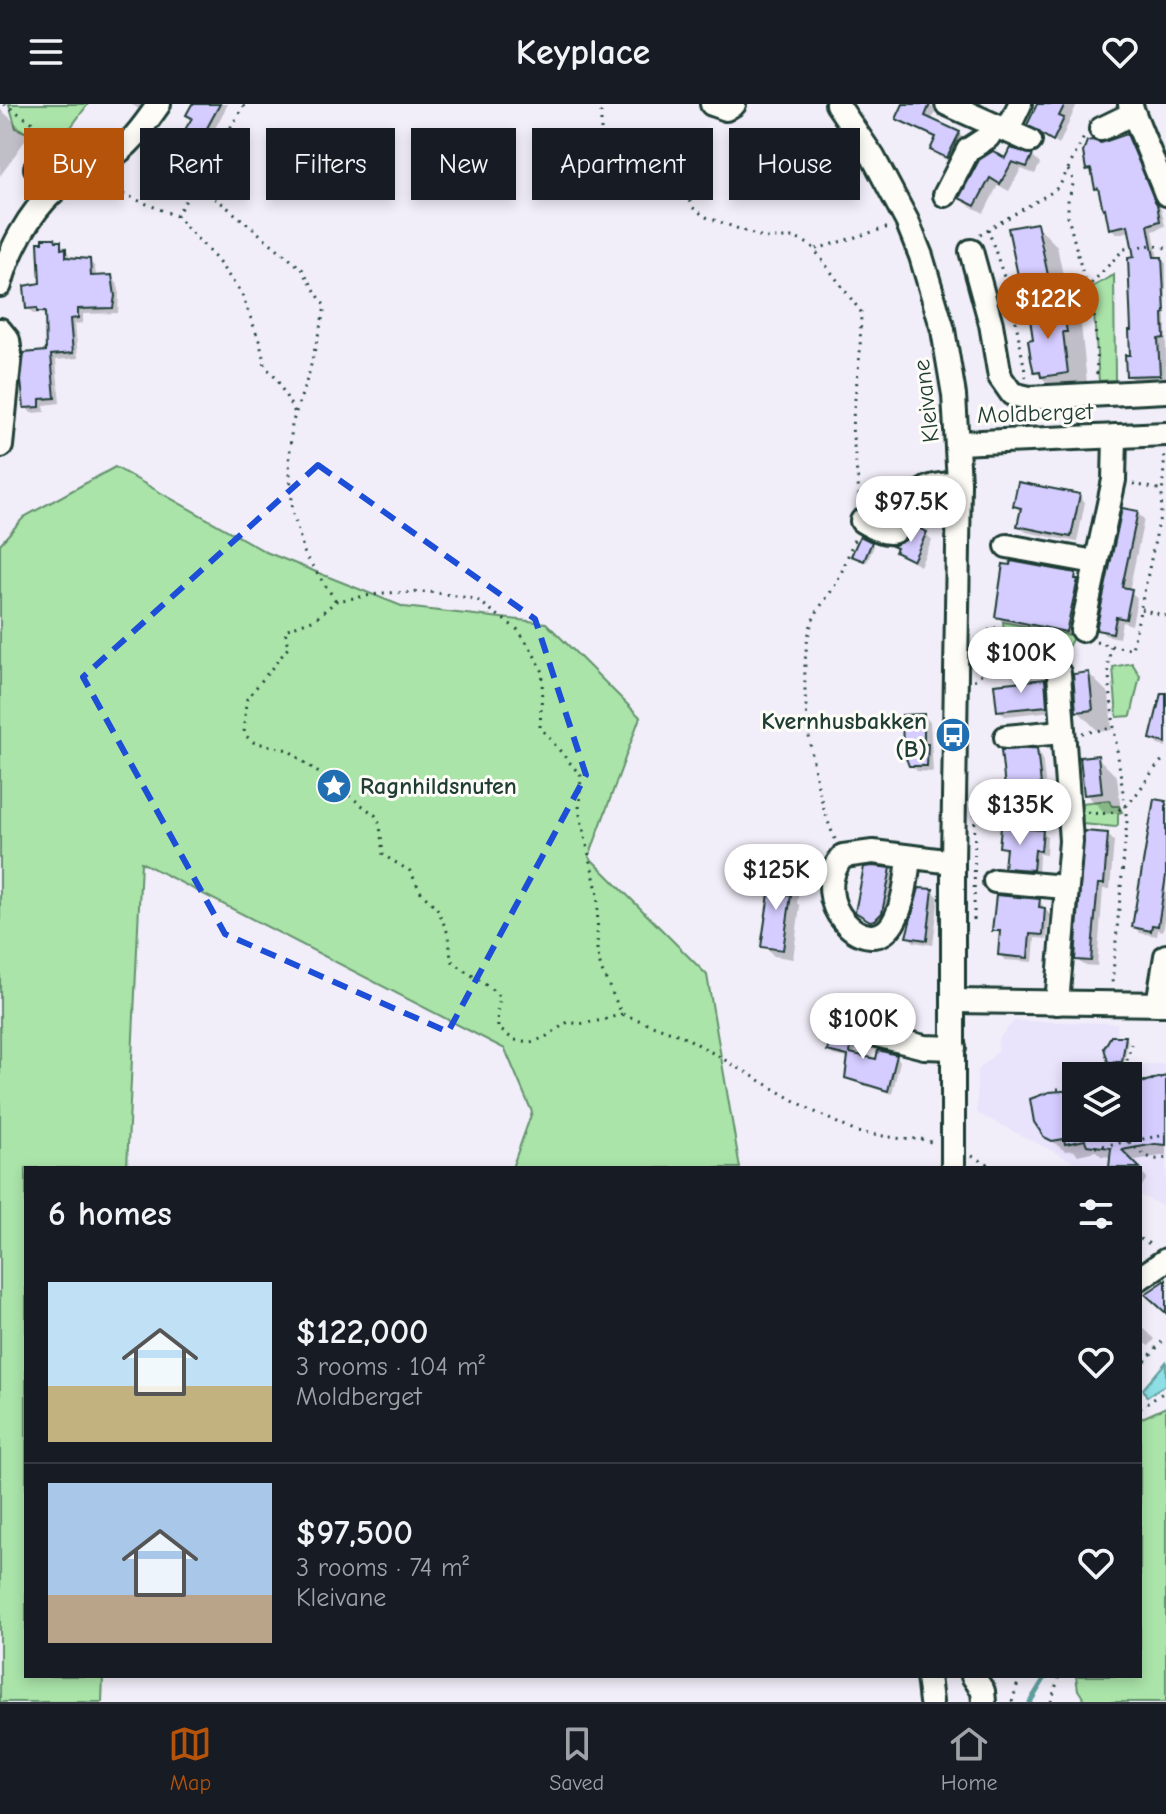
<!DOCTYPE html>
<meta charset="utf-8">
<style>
:root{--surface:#171b24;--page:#20242c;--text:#f1f3f6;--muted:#9ea1a6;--line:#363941;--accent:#b45309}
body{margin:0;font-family:"Comic Neue",sans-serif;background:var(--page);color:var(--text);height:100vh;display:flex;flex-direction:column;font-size:30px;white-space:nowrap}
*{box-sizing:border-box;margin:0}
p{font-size:26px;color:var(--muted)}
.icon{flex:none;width:44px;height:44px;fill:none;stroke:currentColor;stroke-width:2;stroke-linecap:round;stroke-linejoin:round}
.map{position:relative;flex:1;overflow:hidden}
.side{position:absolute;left:24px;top:1062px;width:1118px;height:512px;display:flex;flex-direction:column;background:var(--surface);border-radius:0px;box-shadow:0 4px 12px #0003}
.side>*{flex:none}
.hud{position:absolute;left:24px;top:24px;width:1118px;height:72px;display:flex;gap:16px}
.tools{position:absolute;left:1062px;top:958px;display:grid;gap:16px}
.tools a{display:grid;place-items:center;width:80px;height:80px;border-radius:0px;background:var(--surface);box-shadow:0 4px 12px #0003;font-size:40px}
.price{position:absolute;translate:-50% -68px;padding:0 18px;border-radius:28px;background:#fff;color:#222;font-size:26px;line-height:52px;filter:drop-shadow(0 2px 4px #0008)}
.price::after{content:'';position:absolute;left:50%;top:48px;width:24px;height:18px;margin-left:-12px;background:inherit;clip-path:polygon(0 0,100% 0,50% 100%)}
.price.on{background:var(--accent);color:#fff}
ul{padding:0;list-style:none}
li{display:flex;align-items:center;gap:24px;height:200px;padding:0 24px}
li+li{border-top:2px solid var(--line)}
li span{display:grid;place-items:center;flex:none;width:224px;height:160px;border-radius:0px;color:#555}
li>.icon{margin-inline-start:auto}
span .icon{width:96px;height:96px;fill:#fffc;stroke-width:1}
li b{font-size:34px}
h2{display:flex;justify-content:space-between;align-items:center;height:96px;padding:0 24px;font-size:34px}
.tag{padding:0 28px;border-radius:0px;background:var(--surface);box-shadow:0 4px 12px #0003;font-size:28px;line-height:72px}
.tag.on{background:var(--accent);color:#fff}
header{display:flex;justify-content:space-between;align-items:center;height:104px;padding:0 24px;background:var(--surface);font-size:36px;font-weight:800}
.tab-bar{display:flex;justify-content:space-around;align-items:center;height:112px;border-top:2px solid var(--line);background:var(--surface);font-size:22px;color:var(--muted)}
.tab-bar a{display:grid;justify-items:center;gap:4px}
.tab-bar .on{color:var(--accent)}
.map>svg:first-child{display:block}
.built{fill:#e9e4fb;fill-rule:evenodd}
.green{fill:#aae4a9;stroke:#64906e;stroke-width:2}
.water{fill:#8ddee5;stroke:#619e9e;stroke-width:2}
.shadow{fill:#0003}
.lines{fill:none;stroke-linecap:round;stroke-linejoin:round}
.stream{stroke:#619e9e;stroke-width:5}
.building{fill:#d5ccff;stroke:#1f3d34;stroke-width:2}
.minor-casing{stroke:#1f3d34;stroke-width:28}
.path{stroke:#1f3d34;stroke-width:3;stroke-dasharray:2 6;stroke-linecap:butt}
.minor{stroke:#fdfcf7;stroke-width:22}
.marked{fill:none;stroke:#1d4ed8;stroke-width:6;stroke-dasharray:16 10;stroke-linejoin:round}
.labels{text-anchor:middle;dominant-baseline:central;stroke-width:6;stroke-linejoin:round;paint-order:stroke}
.street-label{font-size:24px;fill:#1f3d34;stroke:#fdfcf7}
.poi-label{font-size:24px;font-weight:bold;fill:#1f3d34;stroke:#fdfcf7;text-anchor:end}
</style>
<header><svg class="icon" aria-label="menu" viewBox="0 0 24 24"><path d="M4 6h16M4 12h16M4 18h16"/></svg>Keyplace<svg class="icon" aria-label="heart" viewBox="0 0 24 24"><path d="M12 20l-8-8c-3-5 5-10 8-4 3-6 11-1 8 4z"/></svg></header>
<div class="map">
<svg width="1166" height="1598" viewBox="0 0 1166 1598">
<rect width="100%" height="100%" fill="#f1eef9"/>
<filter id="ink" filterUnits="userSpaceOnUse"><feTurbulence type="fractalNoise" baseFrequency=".0125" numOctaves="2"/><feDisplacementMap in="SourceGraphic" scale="16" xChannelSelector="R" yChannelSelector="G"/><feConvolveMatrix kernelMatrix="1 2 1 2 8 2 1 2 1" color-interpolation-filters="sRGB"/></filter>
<g filter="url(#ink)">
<path class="built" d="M1014,917L1117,919L1118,932H1126L1121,960H1166V1104L1140,1091V1064H1086L977,1009V967L998,947V935ZM1076,972H1128V1024H1076Z"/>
<g class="green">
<polygon points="9,0 88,0 57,42 16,24"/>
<polygon points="1114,171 1115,276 1099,277 1092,183"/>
<polygon points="115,363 266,448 404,503 546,519 640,613 589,753 707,871 740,1064 512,1064 532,1008 505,945 141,758 127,1064 26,1064 26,1572 103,1572 102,1598 0,1598 0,440 24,413"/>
<polygon points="1003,518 1074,532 1060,557 1033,562 1008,561"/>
<polygon points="1132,559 1140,572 1131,612 1117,613 1113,563"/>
<polygon points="1109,696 1112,702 1119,702 1122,708 1118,709 1118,720 1116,723 1082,720 1083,710 1079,710 1082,699"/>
<polygon points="1166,1303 1166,1598 1086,1598 1078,1586 1076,1572 1140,1572 1140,1315"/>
</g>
<polygon class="water" points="1166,1258 1166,1280 1147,1293 1143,1285"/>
<g class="shadow">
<polygon points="131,0 152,0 145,9"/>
<polygon points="195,0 228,0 212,30 216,34 214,39 178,92 153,74 168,57 193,15"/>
<polygon points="905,0 930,1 936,7 931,17 959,30 965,36 954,59 938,52 932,46 937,35 905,20 899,14"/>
<polygon points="1041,0 1077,0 1059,41 1036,26"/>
<polygon points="0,5 29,31 0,72"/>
<polygon points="1126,32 1132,38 1162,108 1165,122 1153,127 1158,155 1166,159 1166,276 1134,277 1128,271 1132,253 1136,155 1131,127 1117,130 1111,124 1102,89 1097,84 1094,70 1088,65 1101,41"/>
<polygon points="1011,46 1032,52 1040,60 1035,70 1021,65 1009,87 998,81 984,109 970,102 962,93 1006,56"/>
<polygon points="1037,122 1057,142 1068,196 1042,200 1022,180"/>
<polygon points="58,139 66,144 71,155 89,157 95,163 96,174 111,173 117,179 119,186 118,209 83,210 83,219 75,220 78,254 56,256 60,299 44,301 45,308 31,309 26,303 48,249 47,213 41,209 33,210 28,204 42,180"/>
<polygon points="1061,201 1081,221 1088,288 1056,288 1036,268 1035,237"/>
<polygon points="1079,392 1085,398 1077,438 1026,428 1020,422 1022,409 1015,402"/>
<polygon points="1137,409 1144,415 1129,487 1137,494 1132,521 1122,518 1119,534 1105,531 1099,525"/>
<polygon points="925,429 932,436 920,462 898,448 895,443"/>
<polygon points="871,440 874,442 867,458 856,454"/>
<polygon points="1075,471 1083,483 1072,532 1003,518 997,512"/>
<polygon points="1089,570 1109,590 1112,626 1098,627 1078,607"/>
<polygon points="1045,577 1051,584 1053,607 1005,612 999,606"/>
<polygon points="1166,597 1166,643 1158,641 1152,635"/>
<polygon points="924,612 930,618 933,668 917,667 911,661"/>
<polygon points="1036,646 1042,652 1046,686 1036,687 1038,706 1015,708 1009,702"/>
<polygon points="1097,653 1117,673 1121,708 1106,710 1086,690"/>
<polygon points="1166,699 1166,811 1163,827 1158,826 1157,832 1140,829 1134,823"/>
<polygon points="1042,728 1047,733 1046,751 1039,750 1038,770 1011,768 1006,763 1007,749 1001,743"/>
<polygon points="1108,731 1114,737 1110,785 1103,785 1097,862 1083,861 1077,855"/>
<polygon points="890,766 900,776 881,826 857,808"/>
<polygon points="789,775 799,785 797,799 800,802 793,855 774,852 764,842 770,793 767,789"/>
<polygon points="932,787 939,793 933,841 914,838 908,832"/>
<polygon points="1039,797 1050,811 1047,835 1035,834 1033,858 1005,856 1000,851 1002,831 994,826"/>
<polygon points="847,924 851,928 851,936 856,944 854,952 878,957 896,952 900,957 892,990 851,977 847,973 849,954 833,951 829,947"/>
<polygon points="1126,934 1128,936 1124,960 1112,960 1110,957"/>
<polygon points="1166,977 1166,1051 1130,1057 1138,1064 1111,1064 1112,1053 1101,1052 1096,1047 1078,1051 1073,1046 1065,1047 1045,1032 1076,989 1076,1024 1128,1024 1128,989"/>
<polygon points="1140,1066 1147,1074 1140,1085"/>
<polygon points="1140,1221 1155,1235 1149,1242 1140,1234"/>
</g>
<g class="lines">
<polyline class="stream" points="1030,1598 1046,1572"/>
</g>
<g class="building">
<polygon points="192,0 220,0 207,24 212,26 209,33 171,87 151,74 164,52 168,54 192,14 186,11"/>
<polygon points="903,0 930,0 925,12 960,28 947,54 930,46 936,33 896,15"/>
<polygon points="1037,0 1065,0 1059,12 1064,14 1053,37 1027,21"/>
<polygon points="1127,30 1157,100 1160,117 1148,121 1154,153 1162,153 1165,209 1163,210 1164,234 1158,235 1160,271 1126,272 1125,251 1130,251 1129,226 1131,226 1128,154 1134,153 1128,121 1109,125 1105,104 1103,105 1098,84 1095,85 1091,65 1086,66 1083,48 1087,37 1092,36 1101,39"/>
<polygon points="1010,44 1033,50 1027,63 1012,58 1000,80 990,74 975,102 959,94 979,56 993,47 1005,54"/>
<polygon points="1037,119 1049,176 1020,181 1008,124"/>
<polygon points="43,134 55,134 56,137 61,137 61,145 66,144 66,153 90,155 91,172 112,171 115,192 113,204 78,205 78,214 70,215 73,249 51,251 55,294 40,295 40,303 24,304 21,277 24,249 46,247 45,208 37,208 37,204 26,205 24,182 40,179 38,138 43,138"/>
<polygon points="1062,199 1067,228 1063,228 1068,269 1041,273 1040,268 1034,269 1031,256 1028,236 1033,235 1029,208 1035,207 1034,204"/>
<polygon points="1018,378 1080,390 1071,433 1017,422 1021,404 1013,402"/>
<polygon points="1122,404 1138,407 1122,483 1132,485 1126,515 1116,513 1113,529 1096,526"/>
<polygon points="916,423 927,428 913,457 895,448 897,444 892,442 904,437"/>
<polygon points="860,432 872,438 864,457 851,452"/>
<polygon points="1011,457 1076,469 1075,475 1078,475 1066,528 995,513 1003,460 1010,461"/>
<polygon points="1089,568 1093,606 1076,608 1073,570"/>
<polygon points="1045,575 1047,602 997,607 994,580"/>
<polygon points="1161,589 1166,589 1166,639 1150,635"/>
<polygon points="924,610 924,640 928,640 927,662 909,662 903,646 902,611"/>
<polygon points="1037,644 1041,681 1031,682 1033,700 1007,703 1001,646"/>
<polygon points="1098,651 1102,689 1084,691 1080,653"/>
<polygon points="1154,695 1166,697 1166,772 1158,822 1152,821 1151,827 1132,823"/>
<polygon points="1001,723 1043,726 1041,747 1035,746 1033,766 1004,764 1006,744 999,743"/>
<polygon points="1084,727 1108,729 1104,780 1098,780 1091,857 1075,856"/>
<polygon points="873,762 891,764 882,809 875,816 870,817 855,808 864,763"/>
<polygon points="768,770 790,773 787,790 791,791 783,846 761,843 769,790 765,790"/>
<polygon points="919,784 933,785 927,836 906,833"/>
<polygon points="996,791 1040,795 1039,803 1045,804 1043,831 1030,830 1028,854 998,851 1000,827 992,827"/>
<polygon points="834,919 848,922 847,930 852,938 850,949 876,955 878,946 897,951 888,987 845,974 848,952 827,947"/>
<polygon points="1111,932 1126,932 1122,958 1108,958 1104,944"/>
<polygon points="1166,972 1166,1041 1155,1040 1122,1046 1140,1064 1109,1064 1111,1044 1087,1041 1085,1036 1065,1040 1064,1035 1052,1037 1044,1033 1034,1018 1030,995 1049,988 1076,986 1076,1024 1128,1024 1128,990 1141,987 1138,979"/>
<polygon points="1166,1176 1166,1209 1145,1190"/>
</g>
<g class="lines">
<defs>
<g id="minor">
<polyline points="712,0 726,5 734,0"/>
<polyline points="837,0 873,53 907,117 921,152 943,226 954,291 959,379 953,758 953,1064"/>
<polyline points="947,0 1030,37"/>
<polyline points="1130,0 1166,90"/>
<polyline points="1101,25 1132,10"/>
<polyline points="1007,27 1020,0"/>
<polyline points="36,64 56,85"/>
<polyline points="945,91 968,46 988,33 995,22"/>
<polyline points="971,147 991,220 1000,273 1012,290 1029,294 1166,287"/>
<path d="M0,181C9,147 28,110 55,86C69,74 88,66 104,58C129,43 143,23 159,0"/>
<polyline points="0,226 8,236 10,250 1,342"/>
<polyline points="958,339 1166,330"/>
<path d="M862,417C909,446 896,412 922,388C931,380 947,381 959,379"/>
<polyline points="1007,442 1095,458"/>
<polyline points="1082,526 1114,376 1115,332"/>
<polyline points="1006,633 1062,628"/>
<path d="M909,753C907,773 904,801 893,819C868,859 805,798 843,752L873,748L953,758"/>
<polyline points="995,777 1065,783"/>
<polyline points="953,897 1166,900"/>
<polyline points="1057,899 1071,737 1059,569"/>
<polyline points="1158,900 1166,852"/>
<polyline points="861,927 924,943 954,944"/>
<polyline points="1140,1174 1166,1156"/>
<polyline points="928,1572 931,1598"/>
<polyline points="973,1572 983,1587 984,1598"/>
</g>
</defs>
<use href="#minor" class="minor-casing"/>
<g class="path">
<polyline points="4,0 53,32 72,54"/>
<polyline points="601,0 601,37 609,50 674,71 682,76 692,103 706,113 764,134 795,134 811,141 861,208 860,248 852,323 860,399"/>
<polyline points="1068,66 1074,77 1068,97 1068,113 1095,216 1097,271"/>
<polyline points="101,81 176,112 217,156 242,190 260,239 265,262 276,274 295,309"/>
<polyline points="194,82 223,100 302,165 325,203 309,269 292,320 289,358 293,410 305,451 336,497"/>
<polyline points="176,112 245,0"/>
<polyline points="988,125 1012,197 1026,273"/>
<polyline points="980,130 1054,87 1060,81 1084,33"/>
<polyline points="816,145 889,123"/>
<polyline points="1006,198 1088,183 1124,145 1151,141 1166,144"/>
<polyline points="1133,380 1163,386"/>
<polyline points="1141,505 1166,512"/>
<polyline points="1096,538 1111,542 1108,562 1114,624 1127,717 1112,880"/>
<polyline points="1111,542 1132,545 1161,408 1165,347"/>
<polyline points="974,576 988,564 988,528 993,522 998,527 1004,567 1040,565"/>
<polyline points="1082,629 1114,624"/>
<path d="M1087,708C1136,718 1138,676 1166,653"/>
<polyline points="976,710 1049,710"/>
<path d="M835,735C813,688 793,564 813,516C818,503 830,491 836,479C844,465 849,448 855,433"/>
<polyline points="974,816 975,687"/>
<path d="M622,910L603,916L579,920L568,918L544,934L531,938L514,936L498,924L497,908L500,894C493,883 463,867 451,856L449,832L437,804L422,790L410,767L383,751L380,721L375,711L288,646L253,638L244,630L246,596L288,544L285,526L315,515L336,497L384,489L430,488L476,495L518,526L531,545L543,568L540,623L581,672L579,706L598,791L597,846L601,865L622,910L685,933L813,1007L856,1028L910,1036L918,1034L934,1039"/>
<polyline points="1123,972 1131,940"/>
<polyline points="1128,982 1166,972"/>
<polyline points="1057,985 1076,984"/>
<path d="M1129,1038C1141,1048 1150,1059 1166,1054"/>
<polyline points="1095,1043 1166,1031"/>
<polyline points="972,1052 996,1064"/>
<polyline points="1140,1135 1152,1141"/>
<polyline points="1140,1263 1166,1233"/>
<polyline points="1140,1304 1166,1287"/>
<polyline points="1012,1598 1020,1572"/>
<polyline points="1051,1598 1059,1572"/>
</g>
<use href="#minor" class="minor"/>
</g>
</g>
<path class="marked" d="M318,361L535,515L586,671L448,928L225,830L83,573Z"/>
<defs>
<symbol id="bus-disc" viewBox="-11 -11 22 22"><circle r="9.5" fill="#1f6fb2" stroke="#fdfcf7"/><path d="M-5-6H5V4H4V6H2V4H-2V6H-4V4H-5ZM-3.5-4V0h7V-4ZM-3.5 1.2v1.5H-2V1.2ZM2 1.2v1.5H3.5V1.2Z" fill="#fff"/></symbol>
<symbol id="sight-disc" viewBox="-11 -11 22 22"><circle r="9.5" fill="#1f6fb2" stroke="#fdfcf7"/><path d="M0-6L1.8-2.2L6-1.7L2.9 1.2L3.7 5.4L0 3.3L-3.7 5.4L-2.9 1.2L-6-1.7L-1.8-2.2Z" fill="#fff"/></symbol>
</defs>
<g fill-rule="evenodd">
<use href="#bus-disc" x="933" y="611" width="40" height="40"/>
<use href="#sight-disc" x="314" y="662" width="40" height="40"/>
</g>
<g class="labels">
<g class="street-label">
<text transform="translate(926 297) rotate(-97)">Kleivane</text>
<text transform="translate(1035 309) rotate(-2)">Moldberget</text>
</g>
<g class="poi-label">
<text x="927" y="617">Kvernhusbakken<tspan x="927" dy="28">(B)</tspan></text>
<text x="360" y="682" text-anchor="start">Ragnhildsnuten</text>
</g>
</g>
</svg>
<div class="tools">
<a><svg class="icon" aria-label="layers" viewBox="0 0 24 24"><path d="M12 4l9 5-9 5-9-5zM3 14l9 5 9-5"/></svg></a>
</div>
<b class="price on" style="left:1048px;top:237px">$122K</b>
<b class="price" style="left:911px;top:440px">$97.5K</b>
<b class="price" style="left:1021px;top:591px">$100K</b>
<b class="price" style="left:1020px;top:743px">$135K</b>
<b class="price" style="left:776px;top:808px">$125K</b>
<b class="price" style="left:863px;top:957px">$100K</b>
<div class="hud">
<a class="tag on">Buy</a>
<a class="tag">Rent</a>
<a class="tag">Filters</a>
<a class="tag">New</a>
<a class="tag">Apartment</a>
<a class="tag">House</a>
</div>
<section class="side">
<h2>6 homes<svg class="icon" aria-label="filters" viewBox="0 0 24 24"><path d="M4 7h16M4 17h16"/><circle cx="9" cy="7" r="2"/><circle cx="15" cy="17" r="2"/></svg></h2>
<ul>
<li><span style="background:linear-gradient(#bfe0f5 65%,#c2b280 0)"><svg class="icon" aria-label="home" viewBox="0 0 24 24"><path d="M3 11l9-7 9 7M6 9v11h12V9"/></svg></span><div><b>$122,000</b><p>3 rooms · 104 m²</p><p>Moldberget</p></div><svg class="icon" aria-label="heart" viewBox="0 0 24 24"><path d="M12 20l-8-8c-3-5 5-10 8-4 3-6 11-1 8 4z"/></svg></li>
<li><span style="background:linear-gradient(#a9c7e8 70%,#b9a48a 0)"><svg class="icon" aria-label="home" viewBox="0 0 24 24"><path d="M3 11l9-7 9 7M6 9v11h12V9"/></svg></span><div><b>$97,500</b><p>3 rooms · 74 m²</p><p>Kleivane</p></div><svg class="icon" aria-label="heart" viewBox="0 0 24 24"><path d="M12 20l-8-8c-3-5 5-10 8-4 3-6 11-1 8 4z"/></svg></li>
</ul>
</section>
</div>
<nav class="tab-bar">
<a class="on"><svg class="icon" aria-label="map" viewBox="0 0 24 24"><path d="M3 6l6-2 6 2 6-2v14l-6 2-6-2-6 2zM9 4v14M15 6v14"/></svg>Map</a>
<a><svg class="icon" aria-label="saved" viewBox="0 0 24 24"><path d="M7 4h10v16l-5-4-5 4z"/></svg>Saved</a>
<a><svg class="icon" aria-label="home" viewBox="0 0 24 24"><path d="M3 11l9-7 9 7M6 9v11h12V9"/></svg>Home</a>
</nav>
